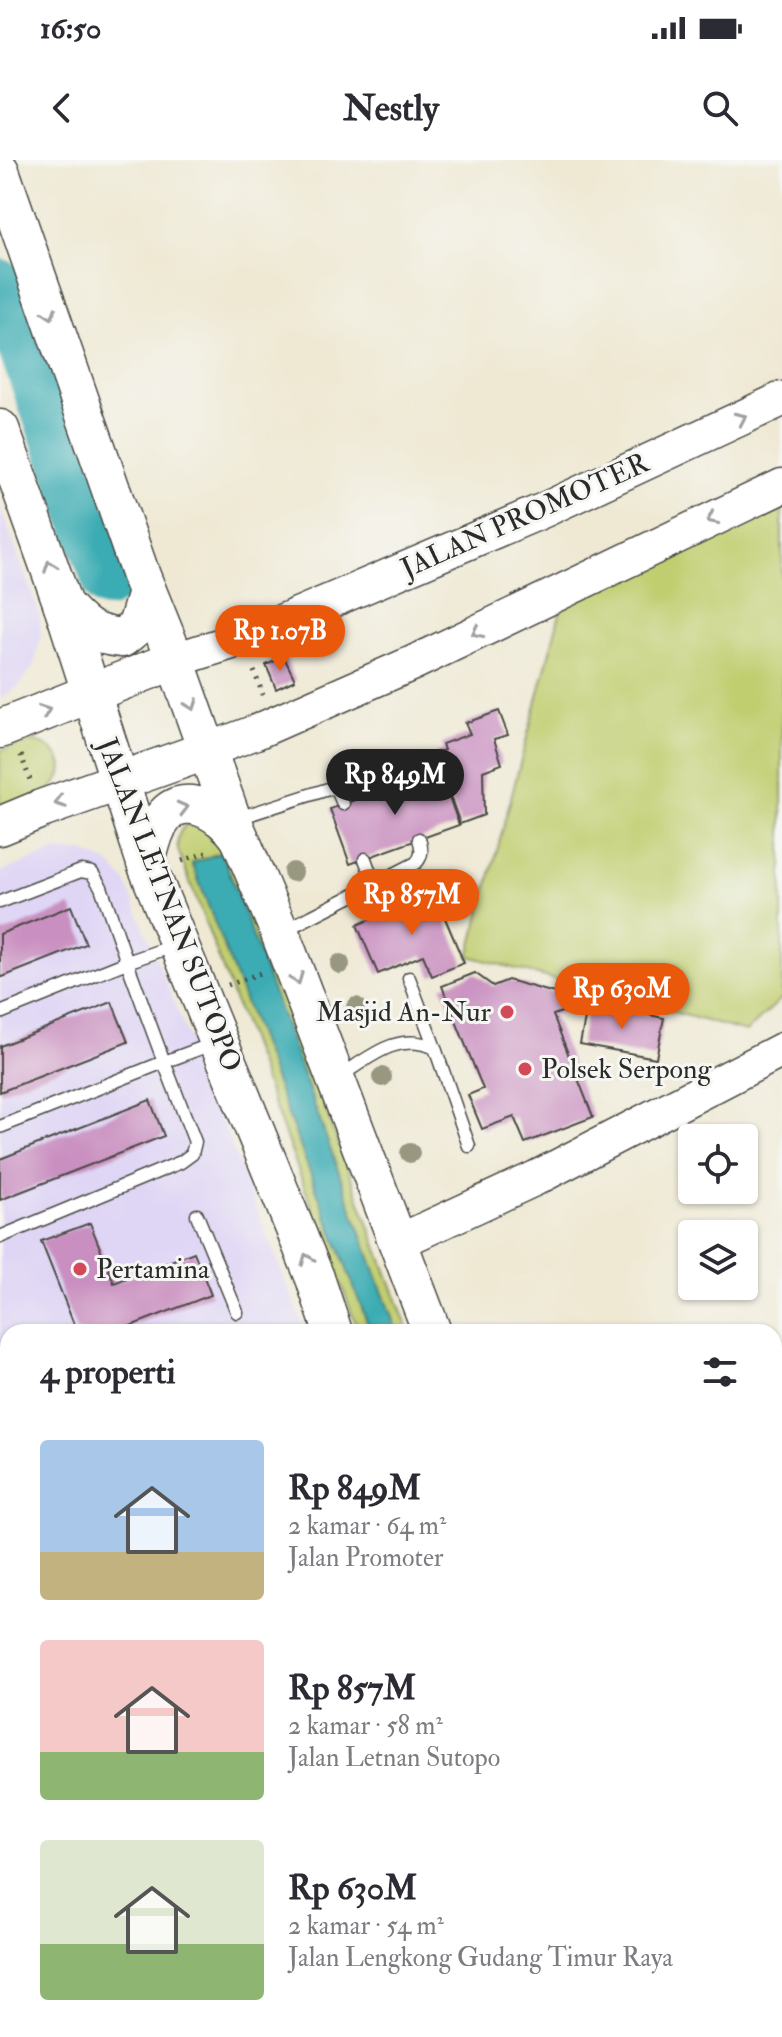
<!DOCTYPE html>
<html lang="id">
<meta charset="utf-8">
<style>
:root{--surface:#fff;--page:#f2f2f3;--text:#2b2b33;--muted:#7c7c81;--accent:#ea580c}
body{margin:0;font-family:"IM FELL Double Pica",serif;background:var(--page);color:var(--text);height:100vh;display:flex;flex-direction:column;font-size:30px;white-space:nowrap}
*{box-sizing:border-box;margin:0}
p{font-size:26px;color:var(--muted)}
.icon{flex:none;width:44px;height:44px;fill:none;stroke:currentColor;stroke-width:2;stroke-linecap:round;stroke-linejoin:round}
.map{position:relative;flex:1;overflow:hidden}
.panel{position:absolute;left:0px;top:1164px;width:782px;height:714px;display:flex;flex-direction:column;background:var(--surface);border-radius:24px 24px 0 0;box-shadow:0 2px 6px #0004}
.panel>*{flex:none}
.fabs{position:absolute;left:678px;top:964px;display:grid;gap:16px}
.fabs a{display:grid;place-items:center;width:80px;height:80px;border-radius:8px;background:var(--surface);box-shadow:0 2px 6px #0004;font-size:40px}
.price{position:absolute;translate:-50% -68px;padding:0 18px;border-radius:28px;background:var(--accent);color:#fff;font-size:26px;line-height:52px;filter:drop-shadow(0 2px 4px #0008)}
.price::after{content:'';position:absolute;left:50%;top:48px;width:24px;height:18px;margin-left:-12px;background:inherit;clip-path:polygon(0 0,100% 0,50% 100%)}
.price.current{background:#222;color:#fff}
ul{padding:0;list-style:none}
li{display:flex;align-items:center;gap:24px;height:200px;padding:0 40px}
li span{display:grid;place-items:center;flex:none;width:224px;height:160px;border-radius:8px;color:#555}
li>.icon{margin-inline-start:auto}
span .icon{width:96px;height:96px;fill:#fffc;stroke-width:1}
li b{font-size:34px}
h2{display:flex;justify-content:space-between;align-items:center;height:96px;padding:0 40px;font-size:34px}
.status{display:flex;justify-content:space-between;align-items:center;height:56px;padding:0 40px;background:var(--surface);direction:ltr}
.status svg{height:22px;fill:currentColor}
header{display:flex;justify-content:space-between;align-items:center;height:104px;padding:0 40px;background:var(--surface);font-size:36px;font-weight:700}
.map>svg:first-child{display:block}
.built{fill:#dfd5f5}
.green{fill:#c1ce70;stroke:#767c4e;stroke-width:2}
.water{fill:#3aacb3;stroke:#326c6f;stroke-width:2}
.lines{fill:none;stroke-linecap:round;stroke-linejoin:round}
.river{stroke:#3aacb3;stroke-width:50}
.building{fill:#c98fc0}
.lane-casing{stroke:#484844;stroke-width:15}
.street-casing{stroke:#484844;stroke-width:27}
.secondary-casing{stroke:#484844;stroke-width:37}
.primary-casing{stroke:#484844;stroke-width:41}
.path{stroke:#484844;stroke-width:5;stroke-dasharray:2 6;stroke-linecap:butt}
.lane{stroke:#fff;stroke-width:12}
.street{stroke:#fff;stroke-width:24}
.secondary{stroke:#fff;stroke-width:34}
.primary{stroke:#fff;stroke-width:38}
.tree{fill:#989780}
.oneway{stroke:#a0a0a0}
.poi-dot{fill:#d1495b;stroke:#f6f6f2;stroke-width:3}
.labels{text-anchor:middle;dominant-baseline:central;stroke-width:6;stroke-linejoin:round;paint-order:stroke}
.street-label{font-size:28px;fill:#2b2b2b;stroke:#f6f6f2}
.poi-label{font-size:28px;fill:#2b2b2b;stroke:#f6f6f2;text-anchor:start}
</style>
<div class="status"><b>16:50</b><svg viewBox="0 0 49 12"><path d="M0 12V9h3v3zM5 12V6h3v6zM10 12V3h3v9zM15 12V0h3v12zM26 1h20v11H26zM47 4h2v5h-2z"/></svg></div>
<header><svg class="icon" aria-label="back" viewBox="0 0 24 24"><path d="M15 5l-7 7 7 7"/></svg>Nestly<svg class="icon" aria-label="search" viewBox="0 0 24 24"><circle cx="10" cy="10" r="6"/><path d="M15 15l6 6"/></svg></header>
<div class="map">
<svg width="782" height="1877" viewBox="0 0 782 1877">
<rect width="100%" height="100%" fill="#f6f6f2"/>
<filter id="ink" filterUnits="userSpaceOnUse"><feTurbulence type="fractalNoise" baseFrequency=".0125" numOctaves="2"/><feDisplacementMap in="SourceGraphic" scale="16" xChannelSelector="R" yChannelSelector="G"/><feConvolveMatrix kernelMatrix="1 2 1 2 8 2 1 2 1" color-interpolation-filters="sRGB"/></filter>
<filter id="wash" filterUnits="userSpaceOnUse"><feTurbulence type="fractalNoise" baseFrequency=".006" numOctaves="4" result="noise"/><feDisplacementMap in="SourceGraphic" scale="32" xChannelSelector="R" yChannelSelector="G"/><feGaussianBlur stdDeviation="1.8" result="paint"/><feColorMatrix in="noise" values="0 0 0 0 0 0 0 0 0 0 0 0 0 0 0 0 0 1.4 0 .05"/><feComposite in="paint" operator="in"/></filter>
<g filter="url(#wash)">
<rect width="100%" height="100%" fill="#efe9d4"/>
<g class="built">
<polygon points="0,347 39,452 41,477 34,504 20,525 0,539"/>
<polygon points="56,691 84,692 109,703 126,722 306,1172 8,1172 8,1320 0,1311 0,712"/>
<polygon points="186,1870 502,1870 503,1877 187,1877"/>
</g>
<g class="green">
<polygon points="782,323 782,838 746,872 469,796 563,442"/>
<path d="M28,581C54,582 75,607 52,627C40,639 16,644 0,651V591Z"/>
<path d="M194,660L223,677L409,1172H397L221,692L193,703L371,1172H359L178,690C176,676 180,666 194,660Z"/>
<polygon points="782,1580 782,1738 774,1741 774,1584"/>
<polygon points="568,1870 626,1870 627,1877 569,1877"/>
</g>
<polygon class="water" points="222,692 397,1172 371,1172 192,703"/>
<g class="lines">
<polyline class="river" points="0,124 108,423"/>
</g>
<g id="blocks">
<g class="building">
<polygon points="284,497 295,520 276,529 266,505"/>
<polygon points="499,551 508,575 494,579 502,604 483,611 484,655 460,664 435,593 444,590 442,584 470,574 465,563"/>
<polygon points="439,609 459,665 350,704 330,649"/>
<polygon points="434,732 464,803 432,816 423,795 378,814 357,765"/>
<polygon points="71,746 86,784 0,818 0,774"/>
<polygon points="475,813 493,826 508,820 569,837 567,850 553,855 593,957 525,983 514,957 482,969 468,935 483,929 442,826"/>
<polygon points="112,842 128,882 0,932 0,886"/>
<polygon points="588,843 664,858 656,898 580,884"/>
<polygon points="150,940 164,976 0,1040 0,999"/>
<polygon points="90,1063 114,1123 194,1092 211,1135 115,1172 77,1172 41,1081"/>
<polygon points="8,1530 8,1569 0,1572 0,1533"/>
<polygon points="8,1571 8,1613 0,1616 0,1574"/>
<polygon points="8,1616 8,1657 2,1660 0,1619"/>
<polygon points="0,1663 8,1683 8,1692 0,1695"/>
<polygon points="0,1729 8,1730 8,1767 0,1766"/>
<polygon points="0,1778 8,1779 7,1816 0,1815"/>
<polygon points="782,1794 782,1844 774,1846 774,1796"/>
<polygon points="782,1847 782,1877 724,1877 723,1870 774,1870 774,1849"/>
<polygon points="22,1870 70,1870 69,1877 21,1877"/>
<polygon points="193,1870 224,1870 226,1877 194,1877"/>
<polygon points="261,1870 356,1870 338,1877 263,1877"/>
</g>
</g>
</g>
<g filter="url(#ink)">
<use href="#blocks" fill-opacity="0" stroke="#484844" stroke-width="2"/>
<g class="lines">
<defs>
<g id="lane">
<polyline points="336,627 343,644"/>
<polyline points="235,659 381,612 393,615 398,624"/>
<polyline points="365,699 374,723"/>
<polyline points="0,742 81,711 92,713 101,727 127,802 0,853"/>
<path d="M285,770L416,703C423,696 422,688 419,679"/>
<polyline points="176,785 127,802 164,902 215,883"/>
<polyline points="409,818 435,888"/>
<path d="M339,917C370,897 398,871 435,888L469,986"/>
<polyline points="0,967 164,902 195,982 192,994 181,1002 0,1077"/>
<polyline points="197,1055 237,1152"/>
<polyline points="248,1870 250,1877"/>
<polyline points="435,1870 436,1877"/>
<polyline points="395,1877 416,1870"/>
<polyline points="507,1877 507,1870"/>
</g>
<g id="street">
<polyline points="0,1353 8,1373"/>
<polyline points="774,1792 782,1792"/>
<polyline points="173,1870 174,1877"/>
<polyline points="116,1877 117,1870"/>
</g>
<g id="secondary">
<polyline points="175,500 241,479 544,350 782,239"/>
<polyline points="208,590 256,572 413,503 782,326"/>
<polyline points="396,1083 536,1018 782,890"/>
</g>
<g id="primary">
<polyline points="0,11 141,416 175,500 232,660 280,773 432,1172"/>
<polyline points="0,269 63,445 146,703 315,1118 333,1172"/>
<path d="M63,445C83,468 92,475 122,478L137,466L147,432"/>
<polyline points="0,569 175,500"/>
<polyline points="0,666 41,649 208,590"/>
<path d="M146,703C150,688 152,673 161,661C182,627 222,653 239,677"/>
<polyline points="531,1870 532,1877"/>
<polyline points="656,1870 657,1877"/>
</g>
</defs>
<use href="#lane" class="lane-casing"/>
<use href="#street" class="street-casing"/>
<use href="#secondary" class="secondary-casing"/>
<use href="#primary" class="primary-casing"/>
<g class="path">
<polyline points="254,511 263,535"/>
<polyline points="21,595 30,620"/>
<polyline points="182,701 211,691"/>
<polyline points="228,825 264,812"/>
</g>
<use href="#lane" class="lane"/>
<use href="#street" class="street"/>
<use href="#secondary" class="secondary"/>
<use href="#primary" class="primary"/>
</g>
<g class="tree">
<circle cx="293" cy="712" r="10"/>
<circle cx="340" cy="804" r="10"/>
<circle cx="356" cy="847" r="10"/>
<circle cx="382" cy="917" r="10"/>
<circle cx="410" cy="993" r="10"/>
</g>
<defs><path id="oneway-chevron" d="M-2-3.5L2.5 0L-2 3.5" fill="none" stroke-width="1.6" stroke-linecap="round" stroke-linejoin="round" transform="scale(2)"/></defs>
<g class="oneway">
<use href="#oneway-chevron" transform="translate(50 154) rotate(71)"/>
<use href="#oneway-chevron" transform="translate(741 258) rotate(-25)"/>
<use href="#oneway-chevron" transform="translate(712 359) rotate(154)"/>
<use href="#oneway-chevron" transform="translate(50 406) rotate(-110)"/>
<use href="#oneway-chevron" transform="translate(477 472) rotate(154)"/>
<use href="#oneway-chevron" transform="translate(192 545) rotate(70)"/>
<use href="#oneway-chevron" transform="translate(45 551) rotate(-21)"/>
<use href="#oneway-chevron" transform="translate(60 642) rotate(160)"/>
<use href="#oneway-chevron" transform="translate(183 648) rotate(-15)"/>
<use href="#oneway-chevron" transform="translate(297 819) rotate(69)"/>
<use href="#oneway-chevron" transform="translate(307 1099) rotate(-112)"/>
</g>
</g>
<g class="poi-dot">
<circle cx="507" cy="852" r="8"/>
<circle cx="525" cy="909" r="8"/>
<circle cx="80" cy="1109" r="8"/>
</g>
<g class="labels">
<g class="street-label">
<text transform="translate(525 356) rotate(-24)">JALAN PROMOTER</text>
<text transform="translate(169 745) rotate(69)">JALAN LETNAN SUTOPO</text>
</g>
<g class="poi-label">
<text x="491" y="852" text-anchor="end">Masjid An-Nur</text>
<text x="541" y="909">Polsek Serpong</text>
<text x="96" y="1109">Pertamina</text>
</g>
</g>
</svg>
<div class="fabs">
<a><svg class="icon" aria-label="locate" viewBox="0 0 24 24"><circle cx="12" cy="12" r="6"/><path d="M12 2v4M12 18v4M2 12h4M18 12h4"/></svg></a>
<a><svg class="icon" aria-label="layers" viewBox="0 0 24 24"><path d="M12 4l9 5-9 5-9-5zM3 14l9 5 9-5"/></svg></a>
</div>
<b class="price" style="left:280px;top:513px">Rp 1.07B</b>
<b class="price current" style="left:395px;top:657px">Rp 849M</b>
<b class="price" style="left:412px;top:777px">Rp 857M</b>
<b class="price" style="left:622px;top:871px">Rp 630M</b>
<section class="panel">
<h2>4 properti<svg class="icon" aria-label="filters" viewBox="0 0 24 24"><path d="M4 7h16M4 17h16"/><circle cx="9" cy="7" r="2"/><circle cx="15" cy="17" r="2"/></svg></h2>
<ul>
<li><span style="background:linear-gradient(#a9c7e8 70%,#c2b280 0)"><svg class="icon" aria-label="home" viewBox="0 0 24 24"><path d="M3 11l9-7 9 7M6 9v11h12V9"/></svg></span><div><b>Rp 849M</b><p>2 kamar · 64 m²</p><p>Jalan Promoter</p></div></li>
<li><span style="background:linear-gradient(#f6c9c9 70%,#8fb573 0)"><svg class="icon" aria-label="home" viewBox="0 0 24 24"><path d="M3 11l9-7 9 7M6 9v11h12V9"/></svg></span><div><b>Rp 857M</b><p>2 kamar · 58 m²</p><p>Jalan Letnan Sutopo</p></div></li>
<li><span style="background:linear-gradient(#dfe7d0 65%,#8fb573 0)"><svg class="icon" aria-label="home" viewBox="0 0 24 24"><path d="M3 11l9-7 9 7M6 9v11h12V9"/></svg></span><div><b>Rp 630M</b><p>2 kamar · 54 m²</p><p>Jalan Lengkong Gudang Timur Raya</p></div></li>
</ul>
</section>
</div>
